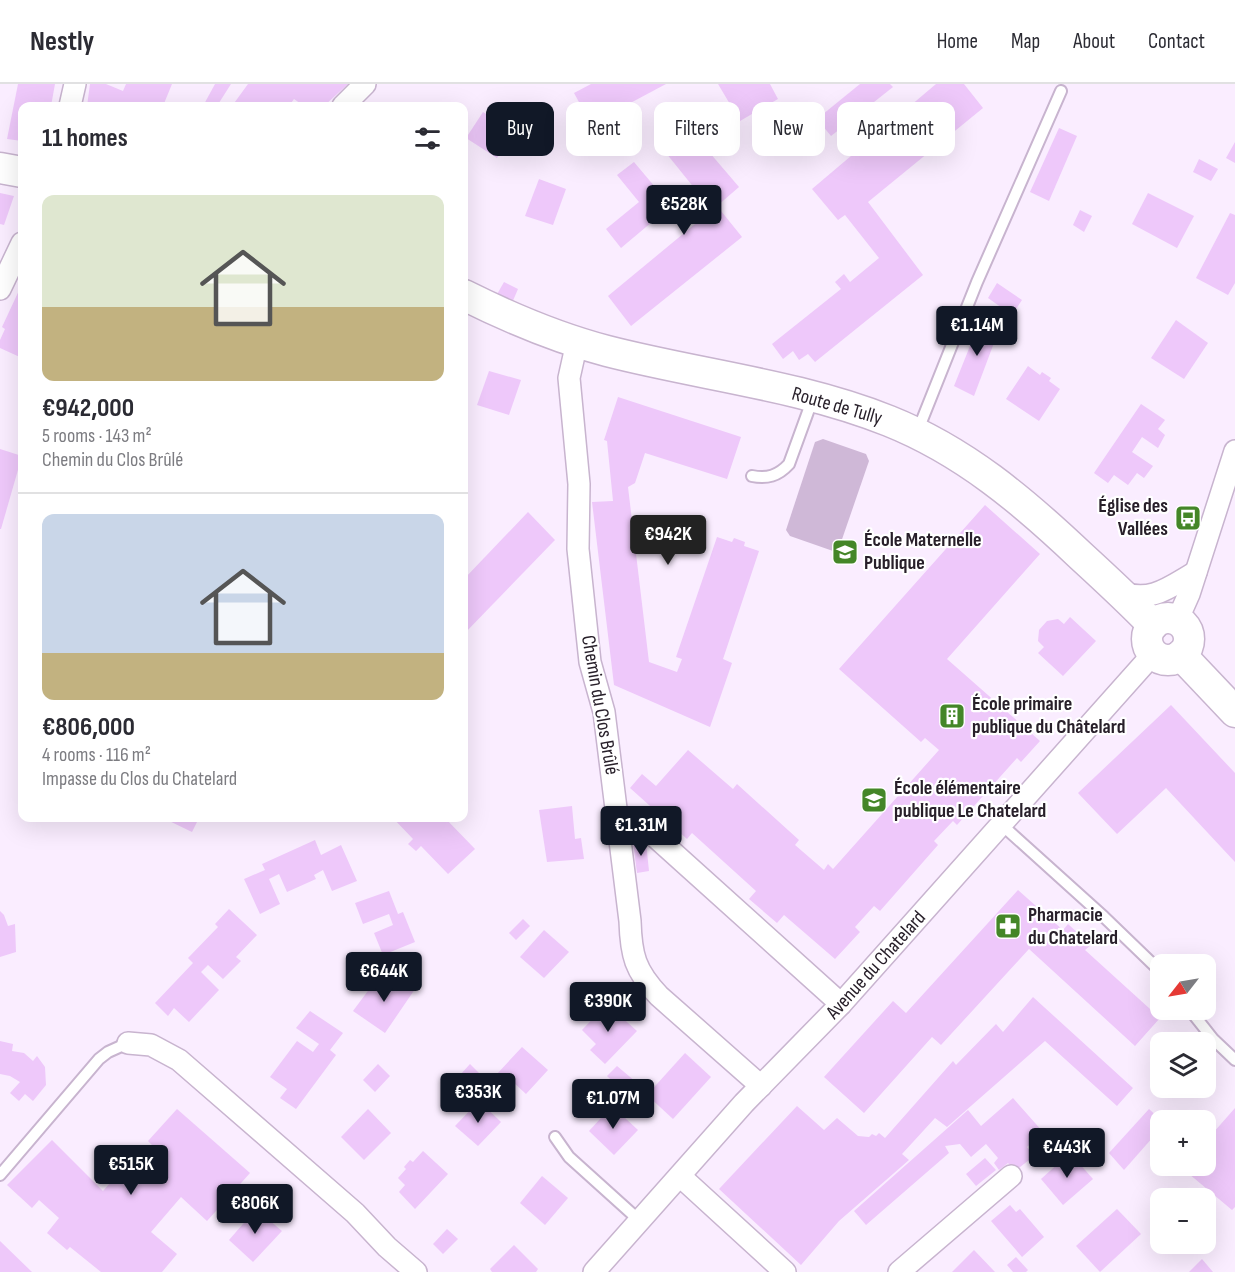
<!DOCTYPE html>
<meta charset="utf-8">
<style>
:root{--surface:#fff;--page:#f2f2f3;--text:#2b2b33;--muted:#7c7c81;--line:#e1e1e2;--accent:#111827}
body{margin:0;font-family:"Sofia Sans Condensed",sans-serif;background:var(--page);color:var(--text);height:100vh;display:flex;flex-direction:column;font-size:22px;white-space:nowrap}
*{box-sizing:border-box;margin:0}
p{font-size:20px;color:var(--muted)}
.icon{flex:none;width:33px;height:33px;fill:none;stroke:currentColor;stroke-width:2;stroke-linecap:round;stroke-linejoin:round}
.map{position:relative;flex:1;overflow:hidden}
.panel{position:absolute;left:18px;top:18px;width:450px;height:720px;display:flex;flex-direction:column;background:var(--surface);border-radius:12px;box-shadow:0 6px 24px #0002}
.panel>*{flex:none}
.banner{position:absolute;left:486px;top:18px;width:570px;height:54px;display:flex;gap:12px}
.needle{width:39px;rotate:239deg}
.controls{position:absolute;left:1150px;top:870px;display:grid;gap:12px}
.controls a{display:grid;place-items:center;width:66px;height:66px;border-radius:12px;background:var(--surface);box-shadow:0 6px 24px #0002;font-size:30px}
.price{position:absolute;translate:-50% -51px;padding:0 14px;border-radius:6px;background:var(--accent);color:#fff;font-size:20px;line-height:39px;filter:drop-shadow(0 2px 3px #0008)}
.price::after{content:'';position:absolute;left:50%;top:36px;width:18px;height:14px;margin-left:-9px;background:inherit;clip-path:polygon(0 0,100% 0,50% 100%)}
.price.on{background:#222;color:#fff}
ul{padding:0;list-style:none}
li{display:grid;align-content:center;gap:12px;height:318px;padding:0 24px}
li+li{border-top:2px solid var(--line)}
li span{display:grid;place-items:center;height:186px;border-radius:12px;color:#555}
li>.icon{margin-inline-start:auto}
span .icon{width:108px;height:108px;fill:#fffc;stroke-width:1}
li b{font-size:26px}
h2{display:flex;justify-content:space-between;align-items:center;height:72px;padding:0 24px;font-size:26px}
.pill{padding:0 21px;border-radius:12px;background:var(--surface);box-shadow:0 6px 24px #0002;font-size:21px;line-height:54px}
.pill.on{background:var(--accent);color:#fff}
header{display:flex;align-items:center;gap:36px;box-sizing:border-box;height:84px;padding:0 30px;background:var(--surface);border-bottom:2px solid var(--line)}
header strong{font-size:28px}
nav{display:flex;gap:33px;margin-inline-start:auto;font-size:21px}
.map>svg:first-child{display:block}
.green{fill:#cfb8d7}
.building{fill:#eec8fa}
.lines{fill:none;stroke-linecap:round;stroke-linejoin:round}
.lane-casing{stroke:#c8b4cf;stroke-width:14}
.street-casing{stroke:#c8b4cf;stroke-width:24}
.secondary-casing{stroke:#c8b4cf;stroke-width:33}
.lane{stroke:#fff;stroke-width:10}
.street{stroke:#fff;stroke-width:21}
.secondary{stroke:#fff;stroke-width:30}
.labels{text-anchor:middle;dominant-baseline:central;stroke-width:4.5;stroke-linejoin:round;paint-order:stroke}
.street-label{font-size:20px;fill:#28202a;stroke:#fff}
.poi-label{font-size:20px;font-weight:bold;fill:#28202a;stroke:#fff;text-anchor:start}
</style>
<header>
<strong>Nestly</strong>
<nav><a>Home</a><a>Map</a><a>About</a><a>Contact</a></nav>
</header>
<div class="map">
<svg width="1235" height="1188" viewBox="0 0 1235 1188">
<rect width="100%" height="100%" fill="#faedff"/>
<polygon class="green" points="823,355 866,370 869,377 839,464 833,467 790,452 786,446 815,358"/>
<g class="building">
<polygon points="18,0 55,0 51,22 22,22 22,57 7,55"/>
<polygon points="90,0 106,0 123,7 126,0 172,0 163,22 87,22"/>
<polygon points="215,0 231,0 217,22 203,22"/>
<polygon points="248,0 348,0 324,22 304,22 294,15 289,22 232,22"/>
<polygon points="591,0 666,0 591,40 574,9"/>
<polygon points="718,0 770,0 778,15 740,37"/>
<polygon points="860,0 890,0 893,3 831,52 817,35"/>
<polygon points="936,0 964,0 983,24 868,118 923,191 815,278 808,270 799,276 793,267 783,275 772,260 841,205 835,198 844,190 850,198 879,174 845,131 838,136 812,105"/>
<polygon points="483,28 514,48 497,74 466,54"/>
<polygon points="1059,44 1077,52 1049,117 1030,108"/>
<polygon points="537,45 546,47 543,56 535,53"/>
<polygon points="692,48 739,103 717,122 742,153 631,242 608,212 712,126 666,69"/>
<polygon points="1235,58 1235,79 1226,74"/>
<polygon points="1199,75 1218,85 1211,97 1193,88"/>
<polygon points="634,78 671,122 621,164 606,145 639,118 617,91"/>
<polygon points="539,95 566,105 553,141 525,132"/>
<polygon points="0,109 14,112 4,141 0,140"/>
<polygon points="1148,109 1194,132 1177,164 1132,140"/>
<polygon points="1080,126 1092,132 1084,148 1073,141"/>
<polygon points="1230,129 1235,131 1235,199 1228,211 1196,194"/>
<polygon points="504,198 518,205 512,219 496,212"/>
<polygon points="997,199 1022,216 1012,231 988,214"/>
<polygon points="22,200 22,274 0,264 0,256 5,245 2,243"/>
<polygon points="982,232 1000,243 974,312 954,302"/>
<polygon points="1176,236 1208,259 1184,295 1151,274"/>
<polygon points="1028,282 1040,291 1042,288 1051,294 1049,297 1060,305 1039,337 1006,315"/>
<polygon points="489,287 521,296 509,331 477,321"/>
<polygon points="618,313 741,353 727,395 645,369 635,399 628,403 649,578 677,588 682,575 676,573 717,453 732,458 734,454 745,458 744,462 759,467 723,575 732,579 710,643 614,601 592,418 613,417 607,357 604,356"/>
<polygon points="1141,320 1165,336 1158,345 1165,351 1158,364 1142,353 1132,368 1153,382 1144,394 1137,389 1128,401 1114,391 1108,399 1094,389"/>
<polygon points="0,365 22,372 1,445 0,445"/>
<polygon points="985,421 1040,470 947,575 1040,657 1021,678 1017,674 957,741 953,737 934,757 938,761 880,827 874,822 855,843 860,848 835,875 784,831 777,839 749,815 756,807 692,749 687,755 630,704 642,690 656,702 688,666 733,705 737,700 799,756 795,761 824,786 828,780 833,785 939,666 925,654 921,658 839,585"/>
<polygon points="528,428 555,456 464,550 464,495"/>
<polygon points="1070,533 1096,557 1063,592 1038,569 1044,563 1038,557 1039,546 1047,537 1058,535 1064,540"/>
<polygon points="1171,621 1235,689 1235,778 1166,704 1117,750 1078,709"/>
<polygon points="572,722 575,755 581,754 584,775 547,778 539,726"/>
<polygon points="163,734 199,734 192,748"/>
<polygon points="393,734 445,734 475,765 448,790 421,762 416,767 408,760 413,755"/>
<polygon points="315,756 321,771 341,761 357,797 332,807 323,786 314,791 316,795 287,808 279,790 269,795 280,820 260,830 244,795 265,786 262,780"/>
<polygon points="646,758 649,787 637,789 633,759"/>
<polygon points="1018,806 1063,846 1068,840 1091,861 1085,866 1160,934 1135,962 1029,865 941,961 932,953 864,1029 824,993 893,917 906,929"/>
<polygon points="389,807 398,830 403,828 415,858 383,871 374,849 393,841 389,830 363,840 355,819"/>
<polygon points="229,825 257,851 236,873 241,877 223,895 208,881 201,888 219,906 189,938 174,924 168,932 155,919 193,879 188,874 218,843 215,840"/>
<polygon points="0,827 4,831 8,842 15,840 16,868 0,873"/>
<polygon points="523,835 530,842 516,856 509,849"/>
<polygon points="544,846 569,868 544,894 520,873"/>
<polygon points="379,892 394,903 400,894 415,905 385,949 353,927"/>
<polygon points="1033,913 1133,1004 1117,1022 1045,957 947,1043 935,1034 902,1070 909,1076 839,1137 801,1181 719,1105 797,1022 824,1046 837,1034 858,1052 869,1053 872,1050 876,1052 879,1049 885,1054 953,977 956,981 996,940 1003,948"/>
<polygon points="607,920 637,947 605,980 590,966 596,960 582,946"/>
<polygon points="310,927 343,949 330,966 336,971 296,1025 280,1014 287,1005 270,993 297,957 313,968 319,960 296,944"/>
<polygon points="0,957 13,960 12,967 24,969 33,977 37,972 45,983 46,1001 33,1017 25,1010 19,1017 10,1009 20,998 10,992 0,990"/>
<polygon points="522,963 548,986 526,1010 513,998 508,1002 496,991"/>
<polygon points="685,969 711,993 673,1035 647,1011"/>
<polygon points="378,980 390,992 375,1008 363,996"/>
<polygon points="470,980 484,994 476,1002 460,991"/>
<polygon points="617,982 636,998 625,1009 607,992"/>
<polygon points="1013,1014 1043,1048 1027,1063 1034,1072 1015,1087 1008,1079 999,1086 994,1079 998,1074 986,1060 971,1073 960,1060 945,1062 949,1069 866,1141 854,1127 968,1026 981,1042"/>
<polygon points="479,1017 501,1038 478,1062 455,1042"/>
<polygon points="612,1022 638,1046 614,1071 589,1047"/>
<polygon points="1235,1024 1235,1123 1232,1126 1182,1084 1184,1082 1206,1082 1206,1057"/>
<polygon points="177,1025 250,1089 207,1137 181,1113 151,1148 177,1170 162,1188 101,1188 70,1163 67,1166 47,1149 59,1134 39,1116 32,1124 7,1101 52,1056 103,1107 131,1075 136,1081 153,1062 148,1057"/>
<polygon points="368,1025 391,1049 364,1076 341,1053"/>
<polygon points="1149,1025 1161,1036 1161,1044 1124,1086 1109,1069"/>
<polygon points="423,1067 448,1090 415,1125 399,1108 405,1101 398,1094 406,1085 404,1083 410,1076 413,1078"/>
<polygon points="1070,1069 1093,1095 1063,1121 1041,1095"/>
<polygon points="985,1074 996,1086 976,1102 966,1090"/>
<polygon points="542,1092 568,1114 545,1141 520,1119"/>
<polygon points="1010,1121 1016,1128 1020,1125 1044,1153 1022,1173 991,1137"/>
<polygon points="256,1125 282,1147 253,1178 229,1156"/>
<polygon points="1117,1125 1141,1150 1100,1188 1076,1162"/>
<polygon points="447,1145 458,1155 443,1170 433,1160"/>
<polygon points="0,1157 32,1188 0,1188"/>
<polygon points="514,1161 538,1185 536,1188 492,1188 490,1185"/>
<polygon points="974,1166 995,1188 952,1188"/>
<polygon points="1016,1173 1028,1186 1026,1188 1013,1188 1007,1181"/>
<polygon points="1202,1175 1213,1188 1189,1188"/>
</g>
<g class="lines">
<defs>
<g id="lane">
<polyline points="918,346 977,198 1061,7"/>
<path d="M752,392C767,395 778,392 789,380L813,314"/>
<polyline points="1002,741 1104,833 1161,888"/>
<polyline points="1190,926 1213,955 1235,976"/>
<polyline points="555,1053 569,1073 640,1137"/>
<polyline points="0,1091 99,975 108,968 128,959"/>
</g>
<g id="street">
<polyline points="70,22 75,0"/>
<polyline points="343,22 365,0"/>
<polyline points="0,205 22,159"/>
<path d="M577,258L569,294L579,400L578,465L590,578L604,628L630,837C631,871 635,887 659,912L761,1002"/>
<path d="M1121,508C1151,520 1171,502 1196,488"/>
<polyline points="1177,537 1189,510 1235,367"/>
<polyline points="618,743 637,742 650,748 841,920"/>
<polyline points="128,959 151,961 179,976 355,1129 387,1163 416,1188"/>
<polyline points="680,1092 785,1188"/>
<polyline points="594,1188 744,1019 841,920 1153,570"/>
<polyline points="899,1188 1011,1092"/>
</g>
<g id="secondary">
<polyline points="0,84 22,88"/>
<path d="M464,211C510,234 557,254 607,267C700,291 799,301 889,337C964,367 1023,417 1081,472C1105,494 1130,517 1153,541"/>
<circle cx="1168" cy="555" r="21"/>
<polyline points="1181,571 1235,628"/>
</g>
</defs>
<use href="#lane" class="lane-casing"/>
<use href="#street" class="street-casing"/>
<use href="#secondary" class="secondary-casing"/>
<use href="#lane" class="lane"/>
<use href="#street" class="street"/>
<use href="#secondary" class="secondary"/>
</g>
<defs>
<symbol id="bus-square" viewBox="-11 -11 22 22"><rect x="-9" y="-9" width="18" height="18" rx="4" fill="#448628" stroke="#fff"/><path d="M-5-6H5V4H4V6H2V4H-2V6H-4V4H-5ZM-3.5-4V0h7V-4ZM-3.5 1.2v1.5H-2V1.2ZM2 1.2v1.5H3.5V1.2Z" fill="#fff"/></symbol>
<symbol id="school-square" viewBox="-11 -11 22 22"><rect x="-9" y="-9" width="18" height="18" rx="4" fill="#448628" stroke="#fff"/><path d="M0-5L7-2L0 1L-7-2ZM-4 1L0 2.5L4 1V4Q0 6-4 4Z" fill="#fff"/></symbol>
<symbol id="building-square" viewBox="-11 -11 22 22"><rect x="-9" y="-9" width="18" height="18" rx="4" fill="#448628" stroke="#fff"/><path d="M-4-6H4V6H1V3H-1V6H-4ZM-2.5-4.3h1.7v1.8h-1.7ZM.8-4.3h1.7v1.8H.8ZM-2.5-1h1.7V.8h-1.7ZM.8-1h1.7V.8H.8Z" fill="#fff"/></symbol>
<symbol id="pharmacy-square" viewBox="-11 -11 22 22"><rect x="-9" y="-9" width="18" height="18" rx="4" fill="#448628" stroke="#fff"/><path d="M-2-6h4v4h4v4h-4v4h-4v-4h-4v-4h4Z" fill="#fff"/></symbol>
</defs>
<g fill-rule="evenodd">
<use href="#bus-square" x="1173" y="419" width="30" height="30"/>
<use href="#school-square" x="830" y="453" width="30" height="30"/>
<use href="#building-square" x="937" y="617" width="30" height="30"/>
<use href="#school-square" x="859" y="701" width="30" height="30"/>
<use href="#pharmacy-square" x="993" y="827" width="30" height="30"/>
</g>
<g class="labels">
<g class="street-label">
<text transform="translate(837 322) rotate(16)">Route de Tully</text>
<text transform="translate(600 621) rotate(80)">Chemin du Clos Brûlé</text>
<text transform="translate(876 881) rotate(-48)">Avenue du Chatelard</text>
</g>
<g class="poi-label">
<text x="1168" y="422" text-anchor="end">Église des<tspan x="1168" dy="23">Vallées</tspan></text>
<text x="864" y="456">École Maternelle<tspan x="864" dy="23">Publique</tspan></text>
<text x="972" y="620">École primaire<tspan x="972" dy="23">publique du Châtelard</tspan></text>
<text x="894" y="704">École élémentaire<tspan x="894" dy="23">publique Le Chatelard</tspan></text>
<text x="1028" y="831">Pharmacie<tspan x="1028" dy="23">du Chatelard</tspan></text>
</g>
</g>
</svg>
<div class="controls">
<a><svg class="needle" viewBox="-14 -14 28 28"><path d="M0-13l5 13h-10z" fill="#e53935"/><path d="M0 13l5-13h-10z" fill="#7c7c81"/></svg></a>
<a><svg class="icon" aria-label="layers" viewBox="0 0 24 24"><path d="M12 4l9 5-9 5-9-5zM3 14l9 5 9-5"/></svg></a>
<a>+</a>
<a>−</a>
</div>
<b class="price" style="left:684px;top:152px">€528K</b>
<b class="price" style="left:977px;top:273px">€1.14M</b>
<b class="price on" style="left:668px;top:482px">€942K</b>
<b class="price" style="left:641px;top:773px">€1.31M</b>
<b class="price" style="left:384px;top:919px">€644K</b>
<b class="price" style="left:608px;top:949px">€390K</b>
<b class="price" style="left:478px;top:1040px">€353K</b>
<b class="price" style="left:613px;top:1046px">€1.07M</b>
<b class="price" style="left:1067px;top:1095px">€443K</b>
<b class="price" style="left:131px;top:1112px">€515K</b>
<b class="price" style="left:255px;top:1151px">€806K</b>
<div class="banner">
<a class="pill on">Buy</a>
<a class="pill">Rent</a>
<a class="pill">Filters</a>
<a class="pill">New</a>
<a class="pill">Apartment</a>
</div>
<section class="panel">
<h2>11 homes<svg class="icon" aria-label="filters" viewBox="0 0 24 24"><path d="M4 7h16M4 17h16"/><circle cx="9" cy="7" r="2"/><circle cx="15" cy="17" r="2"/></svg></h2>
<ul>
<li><span style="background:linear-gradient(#dfe7d0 60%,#c2b280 0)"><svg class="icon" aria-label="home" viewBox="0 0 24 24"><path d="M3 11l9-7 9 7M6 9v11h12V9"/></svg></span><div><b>€942,000</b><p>5 rooms · 143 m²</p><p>Chemin du Clos Brûlé</p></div></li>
<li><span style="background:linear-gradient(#c9d6e8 75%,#c2b280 0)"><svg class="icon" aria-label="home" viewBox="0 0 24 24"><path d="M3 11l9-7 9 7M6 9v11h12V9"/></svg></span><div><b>€806,000</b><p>4 rooms · 116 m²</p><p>Impasse du Clos du Chatelard</p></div></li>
</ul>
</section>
</div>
